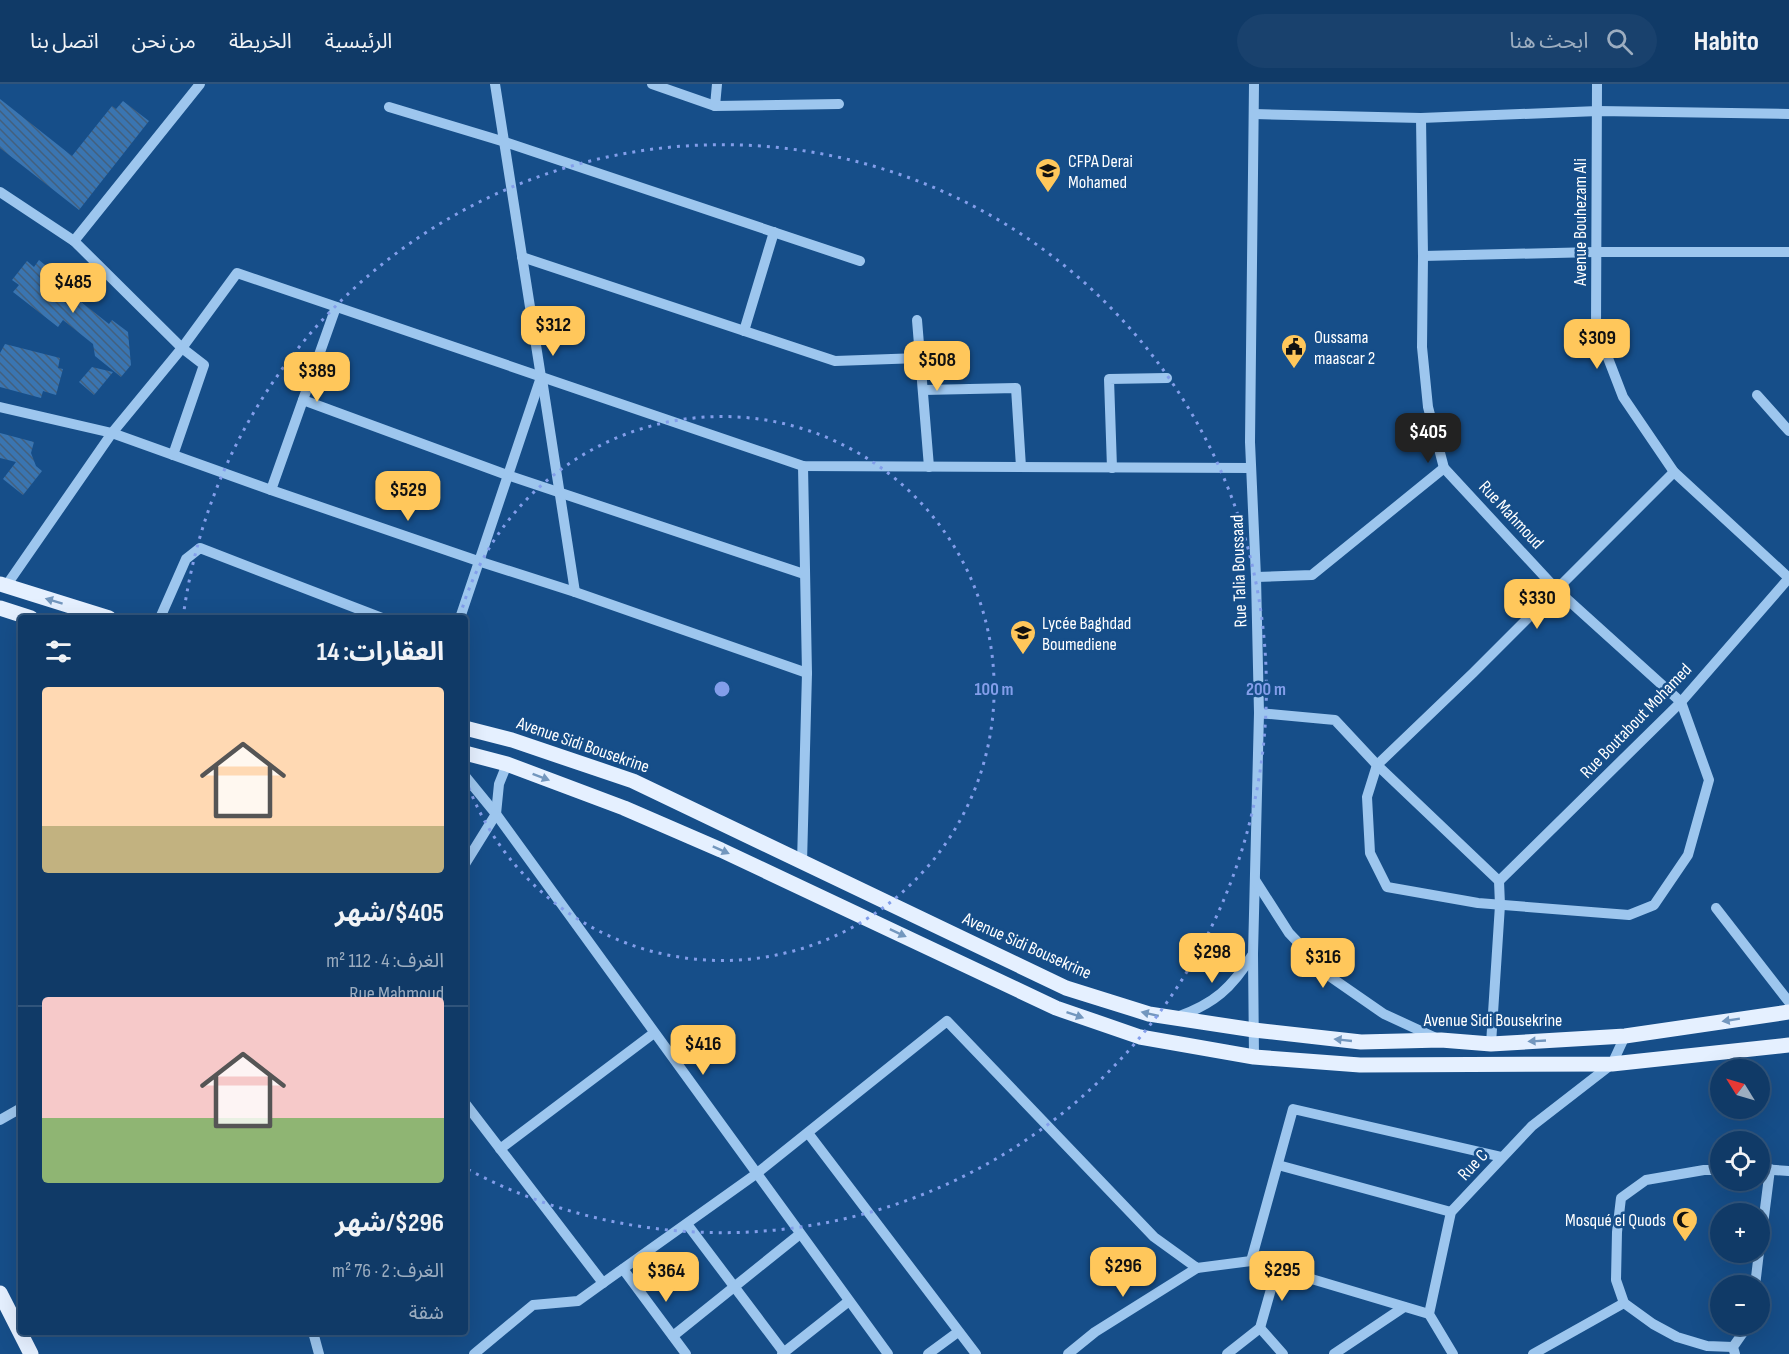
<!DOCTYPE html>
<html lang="ar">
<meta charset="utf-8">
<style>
:root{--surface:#103a67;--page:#19416d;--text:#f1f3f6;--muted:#9cadc0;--line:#30547b;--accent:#ffc75b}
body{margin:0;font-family:"Sofia Sans Condensed","Noto Sans Arabic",sans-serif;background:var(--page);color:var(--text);direction:rtl;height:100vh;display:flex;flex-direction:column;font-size:22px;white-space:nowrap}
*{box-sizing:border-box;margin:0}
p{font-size:20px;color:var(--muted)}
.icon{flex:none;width:33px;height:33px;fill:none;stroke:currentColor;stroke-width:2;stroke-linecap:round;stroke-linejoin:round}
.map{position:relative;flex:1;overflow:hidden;direction:ltr}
.drawer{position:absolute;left:18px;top:531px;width:450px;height:720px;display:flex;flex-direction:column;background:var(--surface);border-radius:6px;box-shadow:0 6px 24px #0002,0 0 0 2px var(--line);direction:rtl}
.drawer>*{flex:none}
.needle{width:39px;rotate:307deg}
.buttons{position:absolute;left:1710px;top:975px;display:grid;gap:12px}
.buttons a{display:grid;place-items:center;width:60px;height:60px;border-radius:50%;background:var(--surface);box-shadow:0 6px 24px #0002,0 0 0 2px var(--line);font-size:30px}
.price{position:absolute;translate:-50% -51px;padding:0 14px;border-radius:12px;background:var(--accent);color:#111;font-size:20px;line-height:39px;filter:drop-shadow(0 2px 3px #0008)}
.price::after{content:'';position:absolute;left:50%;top:36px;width:18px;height:14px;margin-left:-9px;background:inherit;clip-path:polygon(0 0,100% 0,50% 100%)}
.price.on{background:#222;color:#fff}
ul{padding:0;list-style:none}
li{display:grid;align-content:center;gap:12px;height:318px;padding:0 24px}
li+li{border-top:2px solid var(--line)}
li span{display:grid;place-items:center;height:186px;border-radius:6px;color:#555}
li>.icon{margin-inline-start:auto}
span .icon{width:108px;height:108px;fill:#fffc;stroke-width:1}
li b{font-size:26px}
h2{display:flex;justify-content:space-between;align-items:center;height:72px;padding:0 24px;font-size:26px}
header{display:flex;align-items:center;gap:36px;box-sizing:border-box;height:84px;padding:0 30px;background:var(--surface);border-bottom:2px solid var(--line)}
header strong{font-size:28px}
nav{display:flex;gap:33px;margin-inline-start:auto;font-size:21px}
.search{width:420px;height:54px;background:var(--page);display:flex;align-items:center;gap:15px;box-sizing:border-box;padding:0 21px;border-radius:33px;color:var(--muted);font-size:22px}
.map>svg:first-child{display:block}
.building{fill:url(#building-back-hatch)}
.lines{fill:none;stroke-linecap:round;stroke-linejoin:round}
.minor{stroke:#9dc6ee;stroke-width:10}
.major{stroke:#e5f0ff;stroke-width:15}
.oneway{fill:#7397be}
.ring{fill:none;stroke:#839eea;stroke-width:3;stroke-dasharray:3 6}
.labels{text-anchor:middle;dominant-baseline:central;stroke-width:5;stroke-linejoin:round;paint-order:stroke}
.poi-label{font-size:18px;fill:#fff;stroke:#164e89;text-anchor:start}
.street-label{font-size:18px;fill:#fff;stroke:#164e89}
.centre{fill:#839eea;stroke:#164e89;stroke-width:3}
.ring-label{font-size:18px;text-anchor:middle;font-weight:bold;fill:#839eea;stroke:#164e89;stroke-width:5;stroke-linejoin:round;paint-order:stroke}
</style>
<header>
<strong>Habito</strong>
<div class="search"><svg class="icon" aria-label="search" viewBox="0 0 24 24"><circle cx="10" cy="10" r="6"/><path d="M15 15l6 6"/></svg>ابحث هنا</div>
<nav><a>الرئيسية</a><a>الخريطة</a><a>من نحن</a><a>اتصل بنا</a></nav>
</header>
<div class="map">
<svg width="1789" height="1270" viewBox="0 0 1789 1270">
<defs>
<pattern id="building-back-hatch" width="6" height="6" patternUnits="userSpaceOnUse" patternTransform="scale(1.5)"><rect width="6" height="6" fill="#3a75b1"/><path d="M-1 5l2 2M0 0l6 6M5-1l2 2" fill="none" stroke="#43607e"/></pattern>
</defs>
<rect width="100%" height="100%" fill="#164e89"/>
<g class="building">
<polygon points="0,15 72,72 112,22 116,25 123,17 149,37 79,126 0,64"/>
<polygon points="39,176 84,212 80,217 109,240 112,236 128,248 131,281 121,293 95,272 93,260 63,236 58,243 13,208 19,201 12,196 27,177 34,183"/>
<polygon points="5,260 60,274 58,284 63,285 56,311 43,307 41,314 0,303 0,269"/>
<polygon points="92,283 113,288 94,311 79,298"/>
<polygon points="0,349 34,358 31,369 36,382 42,387 23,411 3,395 16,378 0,374"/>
</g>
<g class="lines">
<g class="minor">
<polyline points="652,0 715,22 839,20"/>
<polyline points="1254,0 1250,358 1256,493 1259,629 1253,870 1254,973"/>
<polyline points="1597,0 1596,243 1623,313 1674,388 1789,494"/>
<polyline points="715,22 717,0"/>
<polyline points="389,23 505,58 860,177"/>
<polyline points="1254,30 1421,34 1598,27 1789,30"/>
<polyline points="1421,34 1423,172 1422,263 1428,323 1444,384 1557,506 1681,618 1709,696 1688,771 1654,821 1629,831 1478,819 1387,803 1370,769 1367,713 1377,681 1473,589 1674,388"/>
<polyline points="0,108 74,157 182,264 204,281 173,371"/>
<polyline points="74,157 200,0"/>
<polyline points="1423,172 1596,168 1789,168"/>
<polyline points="522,173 835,277 920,274"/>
<polyline points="917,236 929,383"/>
<polyline points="744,247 774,148"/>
<polyline points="542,295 575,508"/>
<polyline points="923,306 1016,304 1021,383"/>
<polyline points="1757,311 1789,347"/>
<polyline points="303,316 507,391 804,490"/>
<polyline points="0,323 112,349 271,406 478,477 575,508 807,589"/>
<polyline points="1112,384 1109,295 1167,294"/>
<polyline points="271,406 336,223"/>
<polyline points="1256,493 1312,491 1444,384"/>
<polyline points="6,502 112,349 182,264 237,189 803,382 1251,384"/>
<polyline points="160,534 186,475 200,464 382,534"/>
<polyline points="460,534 541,293 495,0"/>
<polyline points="1259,629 1335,636 1377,681 1499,797 1500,821 1491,960"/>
<polyline points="465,692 496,730 888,1270"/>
<polyline points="802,779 807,589 803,382"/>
<polyline points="465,780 496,730 499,700 507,680"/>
<polyline points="1255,796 1289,849 1332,894 1384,930 1436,954"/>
<polyline points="1499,797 1681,618 1789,494"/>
<polyline points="1716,824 1789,918"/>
<path d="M1177,933C1214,920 1232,904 1253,870"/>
<polyline points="465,1019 603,1199"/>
<polyline points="0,1036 21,1024"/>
<polyline points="808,1049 976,1270"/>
<polyline points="500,1065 654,949"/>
<polyline points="1278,1081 1451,1128"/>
<polyline points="1760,1085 1789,1087"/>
<polyline points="1720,1086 1704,1086 1646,1096 1621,1114 1617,1148 1616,1196 1624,1219 1653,1240 1677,1253 1707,1262 1733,1263"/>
<polyline points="687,1140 785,1270"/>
<polyline points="1760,1164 1770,1085"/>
<polyline points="623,1185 686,1270"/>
<polyline points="1755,1202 1759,1168"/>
<polyline points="1429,1230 1251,1177 1293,1025 1502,1073"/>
<polyline points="1260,1244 1283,1270"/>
<polyline points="313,1248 319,1270"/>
<polyline points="673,1252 800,1150"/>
<polyline points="474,1270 533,1221 578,1217 603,1199 756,1090 947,937 1154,1153 1197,1184 1251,1177"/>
<polyline points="782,1270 849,1217"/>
<polyline points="928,1270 958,1248"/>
<polyline points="1068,1270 1095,1248 1197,1184"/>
<polyline points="1227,1270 1260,1244 1277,1184"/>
<polyline points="1334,1270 1404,1223"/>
<polyline points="1453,1270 1429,1230 1451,1128 1532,1042 1612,980 1625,952"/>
<polyline points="1533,1270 1624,1219"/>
<polyline points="1735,1270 1733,1263 1749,1240"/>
</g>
<g class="major">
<polyline points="0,500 109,534"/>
<polyline points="0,524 31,534"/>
<polyline points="465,644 512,656 633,697 1066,904 1149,930 1254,946 1361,958 1441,956 1491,960 1625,952 1789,928"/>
<polyline points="465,669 507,680 624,724 721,766 1056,924 1140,953 1254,973 1360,981 1612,980 1789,961"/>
<polyline points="0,1209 31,1270"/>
</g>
</g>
<defs><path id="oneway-solid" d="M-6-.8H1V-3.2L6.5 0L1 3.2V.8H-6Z" transform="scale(1.5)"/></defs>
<g class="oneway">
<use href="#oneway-solid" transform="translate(54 517) rotate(-163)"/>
<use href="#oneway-solid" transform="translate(541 693) rotate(21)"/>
<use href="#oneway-solid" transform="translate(721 766) rotate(24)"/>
<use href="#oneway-solid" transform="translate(898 849) rotate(25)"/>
<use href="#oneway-solid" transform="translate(1150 930) rotate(-167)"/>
<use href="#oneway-solid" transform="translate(1075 931) rotate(19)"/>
<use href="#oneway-solid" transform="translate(1731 936) rotate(171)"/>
<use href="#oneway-solid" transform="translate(1343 956) rotate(-174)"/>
<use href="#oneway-solid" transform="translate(1537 957) rotate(177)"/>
</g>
<g class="ring">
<path d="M460 532A272 272 0 1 1 466 696"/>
<path d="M183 534A544 544 0 1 1 467 1085"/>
</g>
<defs>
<symbol id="university-pin" viewBox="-11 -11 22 30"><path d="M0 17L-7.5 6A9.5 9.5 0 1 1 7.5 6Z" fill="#ffc75b" stroke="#164e89"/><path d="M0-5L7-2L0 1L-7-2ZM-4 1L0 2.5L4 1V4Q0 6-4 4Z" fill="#111"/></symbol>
<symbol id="civic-pin" viewBox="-11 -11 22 30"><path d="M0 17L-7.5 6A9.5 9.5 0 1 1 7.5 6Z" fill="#ffc75b" stroke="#164e89"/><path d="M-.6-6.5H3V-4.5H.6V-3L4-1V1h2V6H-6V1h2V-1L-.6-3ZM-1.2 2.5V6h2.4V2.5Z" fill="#111"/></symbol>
<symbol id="school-pin" viewBox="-11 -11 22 30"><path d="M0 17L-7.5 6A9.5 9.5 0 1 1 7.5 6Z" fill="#ffc75b" stroke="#164e89"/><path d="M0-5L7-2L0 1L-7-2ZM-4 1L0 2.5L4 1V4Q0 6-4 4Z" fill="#111"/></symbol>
<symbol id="mosque-pin" viewBox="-11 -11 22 30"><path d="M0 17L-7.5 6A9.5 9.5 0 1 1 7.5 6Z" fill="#ffc75b" stroke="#164e89"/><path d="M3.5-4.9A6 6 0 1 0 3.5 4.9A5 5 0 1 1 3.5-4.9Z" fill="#111"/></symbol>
</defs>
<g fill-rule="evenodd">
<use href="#university-pin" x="1033" y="72" width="30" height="40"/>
<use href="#civic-pin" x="1279" y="248" width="30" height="40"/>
<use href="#school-pin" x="1008" y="534" width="30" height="40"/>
<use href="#mosque-pin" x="1670" y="1121" width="30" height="40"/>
</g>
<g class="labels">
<g class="poi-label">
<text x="1068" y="77">CFPA Derai<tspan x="1068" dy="21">Mohamed</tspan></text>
<text x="1314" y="253">Oussama<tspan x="1314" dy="21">maascar 2</tspan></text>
<text x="1042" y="539">Lycée Baghdad<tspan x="1042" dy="21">Boumediene</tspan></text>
<text x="1666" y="1136" text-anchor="end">Mosqué el Quods</text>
</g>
<g class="street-label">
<text transform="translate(1580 138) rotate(-90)">Avenue Bouhezam Ali</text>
<text transform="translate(1511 431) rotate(47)">Rue Mahmoud</text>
<text transform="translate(1239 487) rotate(-92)">Rue Talia Boussaad</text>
<text transform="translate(1636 637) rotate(-46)">Rue Boutabout Mohamed</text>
<text transform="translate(583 661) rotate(19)">Avenue Sidi Bousekrine</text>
<text transform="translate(1027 862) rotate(24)">Avenue Sidi Bousekrine</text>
<text x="1493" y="936">Avenue Sidi Bousekrine</text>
<text transform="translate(1473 1081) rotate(-47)">Rue C</text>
</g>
</g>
<circle cx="722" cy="605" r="9" class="centre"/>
<g class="ring-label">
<text x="994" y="611">100 m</text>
<text x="1266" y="611">200 m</text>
</g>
</svg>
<div class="buttons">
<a><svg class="needle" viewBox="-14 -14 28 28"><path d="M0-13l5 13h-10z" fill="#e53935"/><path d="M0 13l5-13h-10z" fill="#9cadc0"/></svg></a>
<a><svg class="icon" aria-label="locate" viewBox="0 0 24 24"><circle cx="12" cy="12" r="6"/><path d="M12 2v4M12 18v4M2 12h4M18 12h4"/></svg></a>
<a>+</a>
<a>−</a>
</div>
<b class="price" style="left:73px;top:230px">$485</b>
<b class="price" style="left:553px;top:273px">$312</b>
<b class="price" style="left:1597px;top:286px">$309</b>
<b class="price" style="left:937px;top:308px">$508</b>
<b class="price" style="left:317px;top:319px">$389</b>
<b class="price on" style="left:1428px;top:380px">$405</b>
<b class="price" style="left:408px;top:438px">$529</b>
<b class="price" style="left:1537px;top:546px">$330</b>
<b class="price" style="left:1212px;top:900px">$298</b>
<b class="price" style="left:1323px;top:905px">$316</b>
<b class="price" style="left:703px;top:992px">$416</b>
<b class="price" style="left:1123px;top:1214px">$296</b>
<b class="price" style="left:1282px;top:1218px">$295</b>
<b class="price" style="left:666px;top:1219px">$364</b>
<section class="drawer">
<h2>العقارات: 14<svg class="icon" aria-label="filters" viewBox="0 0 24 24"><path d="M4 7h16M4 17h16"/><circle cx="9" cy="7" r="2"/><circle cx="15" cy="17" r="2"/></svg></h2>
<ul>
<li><span style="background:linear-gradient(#ffd9b3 75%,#c2b280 0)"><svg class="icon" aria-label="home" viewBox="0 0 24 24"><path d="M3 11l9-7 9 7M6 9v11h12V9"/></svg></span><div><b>$405/شهر</b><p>الغرف: 4 · 112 m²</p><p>Rue Mahmoud</p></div></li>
<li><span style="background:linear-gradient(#f6c9c9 65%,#8fb573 0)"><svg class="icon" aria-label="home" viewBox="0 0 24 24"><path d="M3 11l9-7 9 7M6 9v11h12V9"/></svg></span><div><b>$296/شهر</b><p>الغرف: 2 · 76 m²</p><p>شقة</p></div></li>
</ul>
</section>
</div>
